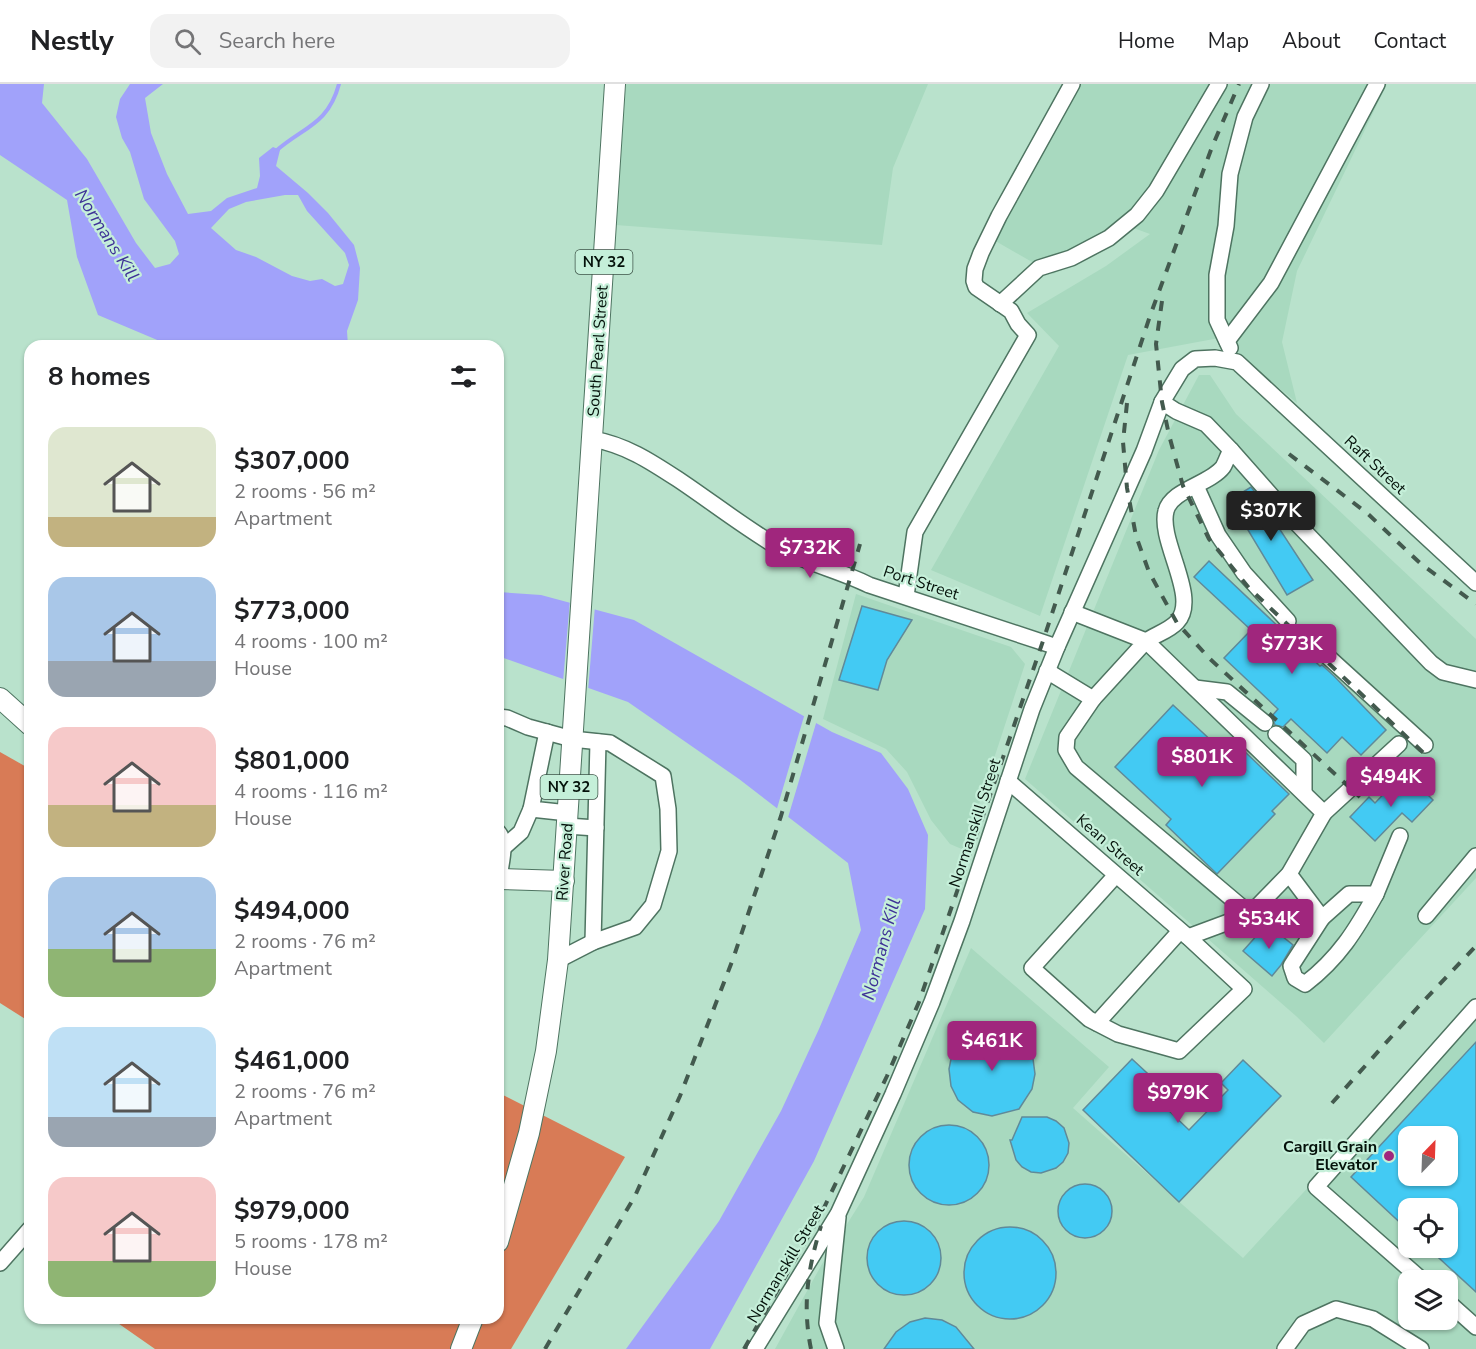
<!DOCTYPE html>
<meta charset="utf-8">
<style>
:root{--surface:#fff;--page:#f2f2f2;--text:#202124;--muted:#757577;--line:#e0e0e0;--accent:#a0267d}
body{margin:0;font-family:"Nunito Sans",sans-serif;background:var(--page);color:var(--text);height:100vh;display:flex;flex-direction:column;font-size:22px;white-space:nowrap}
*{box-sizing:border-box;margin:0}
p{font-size:20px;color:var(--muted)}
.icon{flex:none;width:33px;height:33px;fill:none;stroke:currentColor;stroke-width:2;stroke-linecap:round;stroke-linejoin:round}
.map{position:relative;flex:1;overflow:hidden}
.panel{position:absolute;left:24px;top:256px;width:480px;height:984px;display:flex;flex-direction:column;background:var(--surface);border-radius:18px;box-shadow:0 2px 4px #0004}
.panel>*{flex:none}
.needle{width:39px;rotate:23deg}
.fabs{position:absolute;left:1398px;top:1042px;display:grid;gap:12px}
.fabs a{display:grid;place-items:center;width:60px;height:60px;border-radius:12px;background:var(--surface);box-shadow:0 2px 4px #0004;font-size:30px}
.price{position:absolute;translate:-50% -51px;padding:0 14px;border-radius:6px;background:var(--accent);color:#fff;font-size:20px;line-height:39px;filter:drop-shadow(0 2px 3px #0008)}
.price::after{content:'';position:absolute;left:50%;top:36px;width:18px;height:14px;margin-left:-9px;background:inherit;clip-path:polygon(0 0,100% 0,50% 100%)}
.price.current{background:#222;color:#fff}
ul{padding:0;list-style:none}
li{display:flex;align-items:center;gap:18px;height:150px;padding:0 24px}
li span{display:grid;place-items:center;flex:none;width:168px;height:120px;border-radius:18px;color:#555}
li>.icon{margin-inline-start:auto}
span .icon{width:72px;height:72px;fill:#fffc;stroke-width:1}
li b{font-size:26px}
h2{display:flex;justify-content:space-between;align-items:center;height:72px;padding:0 24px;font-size:26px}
header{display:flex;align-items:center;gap:36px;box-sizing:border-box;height:84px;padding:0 30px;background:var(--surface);border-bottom:2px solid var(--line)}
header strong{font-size:28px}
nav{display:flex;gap:33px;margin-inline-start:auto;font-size:21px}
.search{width:420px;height:54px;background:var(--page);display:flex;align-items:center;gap:15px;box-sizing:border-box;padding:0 21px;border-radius:18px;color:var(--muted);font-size:22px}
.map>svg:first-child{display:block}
.built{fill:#a8d9bf;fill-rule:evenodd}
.forest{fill:#d87b56}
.water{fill:#a1a2fa;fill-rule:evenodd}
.pier{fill:#b9e2cc}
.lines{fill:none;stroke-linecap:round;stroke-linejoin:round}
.stream{stroke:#a1a2fa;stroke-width:4}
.building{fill:#43caf3;stroke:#608a99;stroke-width:1.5;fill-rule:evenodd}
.minor-casing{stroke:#4e7461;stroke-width:18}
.major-casing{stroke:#4e7461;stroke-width:22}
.minor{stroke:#fff;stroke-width:15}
.major{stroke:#fff;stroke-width:20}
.rail{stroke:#435a4e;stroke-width:4;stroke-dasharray:10 10;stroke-linecap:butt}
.poi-dot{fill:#a0267d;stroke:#c5efd9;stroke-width:2}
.labels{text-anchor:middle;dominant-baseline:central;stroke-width:4.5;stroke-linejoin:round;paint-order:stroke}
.shield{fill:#c5efd9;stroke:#3e5448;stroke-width:1.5}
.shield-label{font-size:15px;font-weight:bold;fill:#04110a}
.street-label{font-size:16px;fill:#04110a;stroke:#c5efd9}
.poi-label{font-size:16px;font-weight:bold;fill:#04110a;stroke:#c5efd9;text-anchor:end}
.water-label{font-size:18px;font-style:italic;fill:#3f3397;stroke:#c5efd9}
</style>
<header>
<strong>Nestly</strong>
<div class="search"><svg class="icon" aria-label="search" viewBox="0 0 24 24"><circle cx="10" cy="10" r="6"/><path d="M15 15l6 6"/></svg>Search here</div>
<nav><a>Home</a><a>Map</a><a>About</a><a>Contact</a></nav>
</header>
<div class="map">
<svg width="1476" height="1265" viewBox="0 0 1476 1265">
<rect width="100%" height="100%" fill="#b9e2cc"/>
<g class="built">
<polygon points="626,0 928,0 893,84 882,161 616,141"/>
<polygon points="1078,0 1387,0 1297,187 1282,258 1297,319 1219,254 1128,271 1040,532 931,486 1059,262 1027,229 1106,182 1150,150 1128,142 1090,171 1053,190 992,155"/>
<polygon points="1199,291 1210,291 1236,330 1476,555 1476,794 1324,959 1296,932 1025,695 1159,366"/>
<polygon points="856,510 1011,563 1025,580 964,766 950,760 931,736 907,688 886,665 823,635"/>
<path d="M971,864L1109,983L1073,1024L1243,1174L1476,921V1265H775L822,1180L864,1113ZM1408,1053H1448V1092H1408ZM1408,1125H1448V1164H1408ZM1408,1197H1448V1236H1408Z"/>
</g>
<g class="forest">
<polygon points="0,668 30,685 30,938 0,919"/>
<polygon points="498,958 503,1011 625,1073 511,1265 155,1265 112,1235 498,1234"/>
</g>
<g class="water">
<path d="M0,0H44L42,19L87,75L136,159L155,184L170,180L179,170L175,157L144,115L130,68L122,54L116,33L120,15L130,0H163L145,14L151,49L167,90L188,130L211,127L227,114L257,104L260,92L259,74L273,63L280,66L276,82L308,109L328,129L354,161L360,184L358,216L347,247L348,262H168L162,258L98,231L77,173L67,116L0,71ZM285,111H298L307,127L345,169L349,181L343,200L335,202L322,195L310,197L292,192L256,173L236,166L211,144L229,125L246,118Z"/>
<polygon points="498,508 541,511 634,536 832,648 881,669 908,705 928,751 925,825 814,1077 710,1265 626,1265 719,1137 781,1027 819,945 861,846 848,779 739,695 628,618 498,572"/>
</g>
<g class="pier">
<polygon points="570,516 595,522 588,607 563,598"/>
<polygon points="805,629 817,636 787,737 776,728"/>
</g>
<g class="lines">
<path class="stream" d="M276,67C303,43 328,41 339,0"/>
</g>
<g class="building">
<polygon points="1251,403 1258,412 1313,496 1287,511 1230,416"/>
<polygon points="1209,477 1320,582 1322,581 1334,592 1386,646 1361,671 1342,653 1327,669 1291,635 1283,643 1275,641 1272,632 1278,625 1224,574 1251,546 1194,493"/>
<polygon points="862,522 912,536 887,576 878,606 839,596"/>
<polygon points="1173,621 1230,674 1241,664 1289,710 1272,727 1275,730 1217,790 1166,741 1171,735 1115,683"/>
<polygon points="1399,694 1409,703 1414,697 1433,716 1412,738 1402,729 1375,757 1350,733 1369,713 1375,719"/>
<polygon points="1267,840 1293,861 1281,881 1272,892 1243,867"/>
<polygon points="997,945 1011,949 1027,962 1033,975 1035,990 1032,1005 1019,1025 992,1032 973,1028 958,1016 951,1002 949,985 952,970 967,953 981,946"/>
<path d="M1476,958V1208L1428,1164H1448V1125H1408V1146L1351,1093ZM1408,1053H1448V1092H1408Z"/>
<polygon points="1132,975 1174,1014 1165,1023 1189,1046 1228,1006 1221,999 1243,976 1281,1012 1179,1118 1083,1026"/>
<polygon points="1022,1033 1047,1033 1056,1037 1064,1044 1069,1059 1068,1069 1063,1078 1056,1084 1041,1089 1031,1088 1022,1083 1016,1076 1010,1056 1012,1056"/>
<circle cx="949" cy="1081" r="40"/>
<circle cx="1085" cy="1127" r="27"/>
<circle cx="904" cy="1174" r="37"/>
<circle cx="1010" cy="1189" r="46"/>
<polygon points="925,1234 942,1236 956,1243 974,1265 884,1265 896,1248 910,1238"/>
</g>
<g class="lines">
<defs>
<g id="minor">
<polyline points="1000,220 1039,184 1071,174 1109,154 1137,131 1156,107 1219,0"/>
<polyline points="1227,257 1271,199 1377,0"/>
<polyline points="1230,264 1217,236 1217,191 1226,142 1230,90 1245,33 1261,0"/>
<path d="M1162,318L1176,327L1206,340L1231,366C1228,371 1226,378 1223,383C1210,400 1171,406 1166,427C1158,457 1200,514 1177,538C1170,546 1155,551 1146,557L1324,729L1289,790L1250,830"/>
<path d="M592,355C627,361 653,379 682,398C713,419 744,443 776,462C805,479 839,486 869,501L1057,563"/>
<polyline points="1231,366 1284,426 1431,579 1443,588 1476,596"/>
<polyline points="1196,402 1218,451 1244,489 1288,537"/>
<polyline points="906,512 915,448 1028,251 1018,240 1011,227 976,203 974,197 975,185 981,169 999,132 1072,0"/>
<polyline points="1072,528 1146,557 1093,615"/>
<polyline points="1304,551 1425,661"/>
<polyline points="1047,587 1093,615 1067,653 1066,666 1076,683 1250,830 1188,853"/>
<polyline points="1195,604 1227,608 1265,639"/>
<polyline points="498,633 507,634 528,643 572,655 610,659 663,692 668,725 669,767 653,821 635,843 593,858 558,876"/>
<polyline points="547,648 531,725 568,729"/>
<polyline points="1276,650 1304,676 1304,709"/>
<polyline points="1008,697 1188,853 1244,905 1179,967 1118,950 1089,935 1032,884 1116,791"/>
<polyline points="1324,729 1399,660"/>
<polyline points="567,742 596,744"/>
<path d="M498,748C508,759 500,781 499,795"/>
<polyline points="503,764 521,748 531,725"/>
<polyline points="1289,790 1322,834 1349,810 1376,810 1400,752"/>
<polyline points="1426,832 1476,772"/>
<path d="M1322,834L1291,882L1295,894L1305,900C1339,874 1356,846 1376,810"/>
<polyline points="593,858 598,658"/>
<polyline points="1097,939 1180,847"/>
<polyline points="0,1179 30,1145"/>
<polyline points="1423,1197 1316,1103 1476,923"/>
<polyline points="1448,1218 1476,1243"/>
<polyline points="755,1265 838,1130 893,1010 932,918 962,837 1032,625 1057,563 1144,367 1162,318 1182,285 1195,275 1215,274 1237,278 1476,499"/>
<polyline points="836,1265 827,1239 838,1133"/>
<polyline points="1285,1265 1303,1240 1336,1225 1373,1235 1421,1265"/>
</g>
<g id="major">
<polyline points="0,614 30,641"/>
<polyline points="498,795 564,797"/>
<polyline points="498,1158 529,1049 546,967 558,876 615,0"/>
<polyline points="461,1265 473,1234"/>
</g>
</defs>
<use href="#minor" class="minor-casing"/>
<use href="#major" class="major-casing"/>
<use href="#minor" class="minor"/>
<use href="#major" class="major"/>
<g class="rail">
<polyline points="1162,217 1156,260 1162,318 1169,351 1183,402 1209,455 1249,504 1430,675"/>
<polyline points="1127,319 1123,358 1127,404 1136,452 1149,488 1177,539 1210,575 1360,713"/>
<polyline points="1289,370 1367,429 1421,480 1476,520"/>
<polyline points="1332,1019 1418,923 1476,862"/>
<polyline points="545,1265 635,1112 680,1012 733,875 781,732 860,460"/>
<polyline points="744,1265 821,1130 887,992 919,918 1043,557 1150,232 1212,63 1239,0"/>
<path d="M811,1265C802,1221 808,1184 821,1142"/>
</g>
</g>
<circle class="poi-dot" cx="1389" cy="1072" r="6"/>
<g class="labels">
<g class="shield">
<rect x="575.5" y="166" width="57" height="24" rx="4.5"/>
<rect x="540.5" y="691" width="57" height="24" rx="4.5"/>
</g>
<g class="shield-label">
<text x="604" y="178">NY 32</text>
<text x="569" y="703">NY 32</text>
</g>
<g class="street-label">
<text transform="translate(598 267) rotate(-86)">South Pearl Street</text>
<text transform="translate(1375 381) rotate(43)">Raft Street</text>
<text transform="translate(921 499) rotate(18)">Port Street</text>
<text transform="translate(975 739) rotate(-72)">Normanskill Street</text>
<text transform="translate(1110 761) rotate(41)">Kean Street</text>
<text transform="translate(565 778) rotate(-86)">River Road</text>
<text transform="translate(786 1180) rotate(-59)">Normanskill Street</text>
</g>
<g class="poi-label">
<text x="1377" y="1063">Cargill Grain<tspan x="1377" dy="18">Elevator</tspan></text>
</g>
<g class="water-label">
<text transform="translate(107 151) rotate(58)">Normans Kill</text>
<text transform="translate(881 865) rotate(-75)">Normans Kill</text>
</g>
</g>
</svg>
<div class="fabs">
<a><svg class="needle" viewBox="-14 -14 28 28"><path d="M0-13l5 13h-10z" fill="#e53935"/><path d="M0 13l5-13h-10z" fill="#757577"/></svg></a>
<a><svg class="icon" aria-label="locate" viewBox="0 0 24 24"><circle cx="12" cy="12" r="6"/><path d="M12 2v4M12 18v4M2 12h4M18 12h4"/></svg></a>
<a><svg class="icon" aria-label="layers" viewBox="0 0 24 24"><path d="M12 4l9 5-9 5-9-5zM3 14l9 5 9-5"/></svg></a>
</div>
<b class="price current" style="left:1271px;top:458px">$307K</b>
<b class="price" style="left:810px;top:495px">$732K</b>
<b class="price" style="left:1292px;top:591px">$773K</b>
<b class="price" style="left:1202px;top:704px">$801K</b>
<b class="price" style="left:1391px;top:724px">$494K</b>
<b class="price" style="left:1269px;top:866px">$534K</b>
<b class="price" style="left:992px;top:988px">$461K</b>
<b class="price" style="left:1178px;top:1040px">$979K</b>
<section class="panel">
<h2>8 homes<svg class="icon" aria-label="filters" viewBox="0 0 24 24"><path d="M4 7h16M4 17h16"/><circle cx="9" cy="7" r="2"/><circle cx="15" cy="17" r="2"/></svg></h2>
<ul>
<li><span style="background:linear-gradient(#dfe7d0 75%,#c2b280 0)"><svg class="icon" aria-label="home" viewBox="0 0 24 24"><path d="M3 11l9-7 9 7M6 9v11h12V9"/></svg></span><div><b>$307,000</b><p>2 rooms · 56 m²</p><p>Apartment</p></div></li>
<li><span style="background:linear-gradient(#a9c7e8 70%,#9aa5b1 0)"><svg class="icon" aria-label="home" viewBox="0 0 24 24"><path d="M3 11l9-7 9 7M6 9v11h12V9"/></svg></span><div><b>$773,000</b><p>4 rooms · 100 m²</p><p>House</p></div></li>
<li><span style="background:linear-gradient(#f6c9c9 65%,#c2b280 0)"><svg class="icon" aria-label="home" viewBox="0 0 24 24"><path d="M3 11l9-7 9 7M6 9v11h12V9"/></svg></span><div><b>$801,000</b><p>4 rooms · 116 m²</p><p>House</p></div></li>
<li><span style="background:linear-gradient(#a9c7e8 60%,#8fb573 0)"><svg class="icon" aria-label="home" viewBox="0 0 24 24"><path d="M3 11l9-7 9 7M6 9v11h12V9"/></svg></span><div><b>$494,000</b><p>2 rooms · 76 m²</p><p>Apartment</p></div></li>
<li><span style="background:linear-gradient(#bfe0f5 75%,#9aa5b1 0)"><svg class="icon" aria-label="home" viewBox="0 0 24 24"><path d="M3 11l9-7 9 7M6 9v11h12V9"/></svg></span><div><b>$461,000</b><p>2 rooms · 76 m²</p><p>Apartment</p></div></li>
<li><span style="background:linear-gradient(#f6c9c9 70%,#8fb573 0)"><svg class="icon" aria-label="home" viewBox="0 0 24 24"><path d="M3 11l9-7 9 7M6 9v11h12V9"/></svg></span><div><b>$979,000</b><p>5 rooms · 178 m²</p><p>House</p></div></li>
</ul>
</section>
</div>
